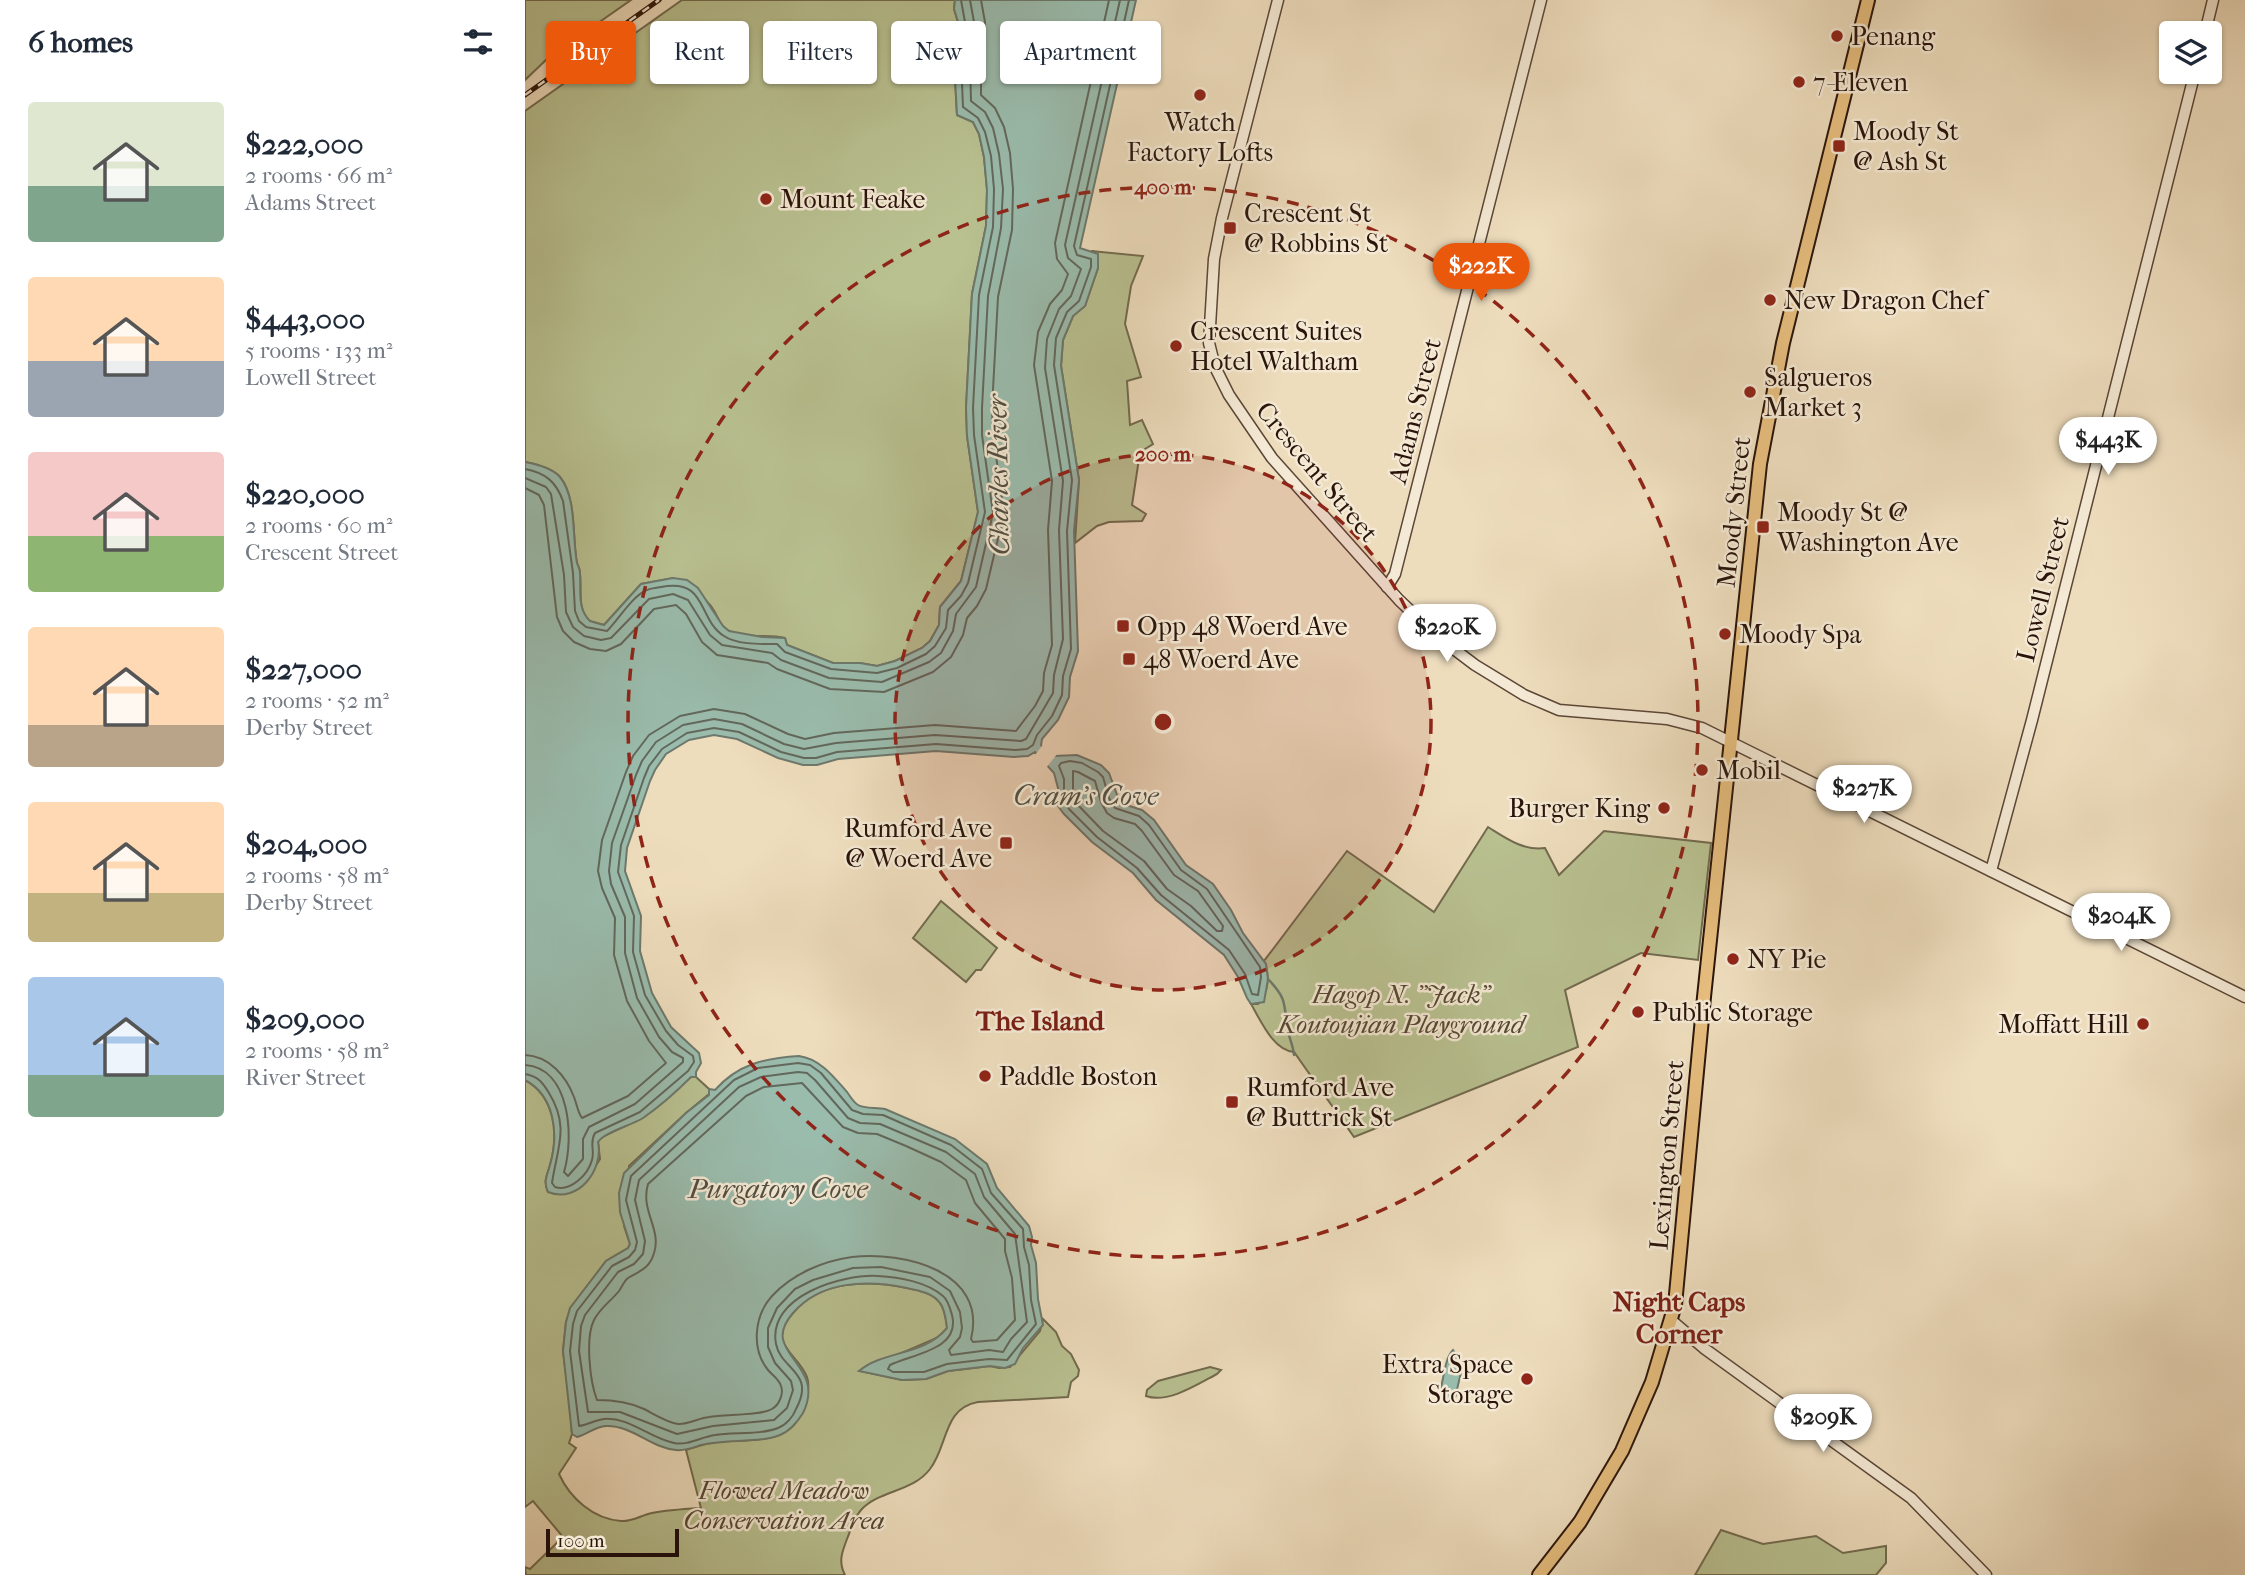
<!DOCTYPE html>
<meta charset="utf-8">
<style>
:root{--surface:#fff;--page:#f6f6f7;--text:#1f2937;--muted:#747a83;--accent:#ea580c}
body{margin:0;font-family:"IM FELL French Canon",serif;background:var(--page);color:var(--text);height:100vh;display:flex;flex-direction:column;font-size:26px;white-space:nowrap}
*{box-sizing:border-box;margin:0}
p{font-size:23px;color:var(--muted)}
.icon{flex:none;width:38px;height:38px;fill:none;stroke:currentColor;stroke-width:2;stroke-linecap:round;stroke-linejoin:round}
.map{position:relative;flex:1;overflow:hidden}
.side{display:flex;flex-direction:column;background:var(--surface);width:525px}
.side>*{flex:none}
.guide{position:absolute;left:21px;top:21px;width:665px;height:63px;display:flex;gap:14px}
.tools{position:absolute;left:1634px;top:21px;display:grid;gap:14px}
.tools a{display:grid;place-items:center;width:63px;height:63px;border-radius:7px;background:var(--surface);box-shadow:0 2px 5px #0004;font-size:35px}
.scale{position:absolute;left:21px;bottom:18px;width:133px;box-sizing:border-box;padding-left:7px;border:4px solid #2a140a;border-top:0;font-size:19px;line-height:24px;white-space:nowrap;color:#2a140a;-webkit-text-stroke:5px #f4e9d4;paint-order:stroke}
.price{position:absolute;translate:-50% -60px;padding:0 16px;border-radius:24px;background:#fff;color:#222;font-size:23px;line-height:46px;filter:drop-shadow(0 2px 4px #0008)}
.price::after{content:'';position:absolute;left:50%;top:42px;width:21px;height:16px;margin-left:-10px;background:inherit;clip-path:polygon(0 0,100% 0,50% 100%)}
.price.on{background:var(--accent);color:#fff}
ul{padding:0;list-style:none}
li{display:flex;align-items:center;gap:21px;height:175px;padding:0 28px}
li span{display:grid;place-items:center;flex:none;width:196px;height:140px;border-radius:7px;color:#555}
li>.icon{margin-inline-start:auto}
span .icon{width:84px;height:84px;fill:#fffc;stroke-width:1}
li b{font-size:30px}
h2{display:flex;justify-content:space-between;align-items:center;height:84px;padding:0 28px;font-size:30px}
.pill{padding:0 24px;border-radius:7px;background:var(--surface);box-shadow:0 2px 5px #0004;font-size:24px;line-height:63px}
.pill.on{background:var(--accent);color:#fff}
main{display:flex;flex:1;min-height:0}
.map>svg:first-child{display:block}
.green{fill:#b9c191;stroke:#726a4e;stroke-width:2}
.water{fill:#9abcad;stroke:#6d796c;stroke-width:2}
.pier{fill:#eeddbd}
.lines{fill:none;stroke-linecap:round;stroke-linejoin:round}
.shore{stroke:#62685c;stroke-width:2}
.stream{stroke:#6d796c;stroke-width:2.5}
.minor-casing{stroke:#5b4637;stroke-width:13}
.major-casing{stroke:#2a140a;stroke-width:16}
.minor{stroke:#f4e9d4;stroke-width:10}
.major{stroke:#e7be7e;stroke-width:12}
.rail-casing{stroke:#2a140a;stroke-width:5}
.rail{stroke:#f4e9d4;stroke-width:2.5;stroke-dasharray:8;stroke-linecap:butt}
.ring{fill:none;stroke:#8f2418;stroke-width:3.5;stroke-dasharray:12 9}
.poi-dot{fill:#8f2418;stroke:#f4e9d4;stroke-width:2.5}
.labels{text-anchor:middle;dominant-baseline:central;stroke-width:5;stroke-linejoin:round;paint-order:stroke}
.poi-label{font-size:26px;fill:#2a140a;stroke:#f4e9d4;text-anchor:start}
.street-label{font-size:26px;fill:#2a140a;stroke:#f4e9d4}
.park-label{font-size:26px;font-style:italic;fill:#554832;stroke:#f4e9d4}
.water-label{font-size:28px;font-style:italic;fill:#514f43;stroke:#f4e9d4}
.neighbourhood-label{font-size:28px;font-weight:bold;fill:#7a1f14;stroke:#f4e9d4}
.centre{fill:#8f2418;stroke:#f4e9d4;stroke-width:3.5}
.ring-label{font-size:21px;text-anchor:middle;font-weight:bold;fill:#8f2418;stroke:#f4e9d4;stroke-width:5;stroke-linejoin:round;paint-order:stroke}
</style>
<main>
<section class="side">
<h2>6 homes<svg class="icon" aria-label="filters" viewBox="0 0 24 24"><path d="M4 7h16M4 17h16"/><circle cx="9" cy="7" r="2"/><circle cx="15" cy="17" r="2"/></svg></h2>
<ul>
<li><span style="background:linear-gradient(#dfe7d0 60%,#7fa58c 0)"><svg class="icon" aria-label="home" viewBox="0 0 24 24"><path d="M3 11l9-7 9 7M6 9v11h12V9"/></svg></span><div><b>$222,000</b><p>2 rooms · 66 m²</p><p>Adams Street</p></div></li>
<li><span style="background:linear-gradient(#ffd9b3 60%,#9aa5b1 0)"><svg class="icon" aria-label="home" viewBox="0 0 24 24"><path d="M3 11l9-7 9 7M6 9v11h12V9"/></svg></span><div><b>$443,000</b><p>5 rooms · 133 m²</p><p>Lowell Street</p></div></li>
<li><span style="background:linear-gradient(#f6c9c9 60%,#8fb573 0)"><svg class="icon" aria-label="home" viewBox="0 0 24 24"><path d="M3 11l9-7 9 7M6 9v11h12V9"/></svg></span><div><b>$220,000</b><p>2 rooms · 60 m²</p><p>Crescent Street</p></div></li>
<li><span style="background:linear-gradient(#ffd9b3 70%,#b9a48a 0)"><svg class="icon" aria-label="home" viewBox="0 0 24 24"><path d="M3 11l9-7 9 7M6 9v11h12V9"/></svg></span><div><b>$227,000</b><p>2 rooms · 52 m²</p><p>Derby Street</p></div></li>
<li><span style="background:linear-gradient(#ffd9b3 65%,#c2b280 0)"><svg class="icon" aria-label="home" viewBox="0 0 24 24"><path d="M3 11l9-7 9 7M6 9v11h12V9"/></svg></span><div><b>$204,000</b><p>2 rooms · 58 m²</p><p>Derby Street</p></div></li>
<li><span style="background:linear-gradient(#a9c7e8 70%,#7fa58c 0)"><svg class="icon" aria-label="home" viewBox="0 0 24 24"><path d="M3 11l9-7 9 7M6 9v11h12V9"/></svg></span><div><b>$209,000</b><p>2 rooms · 58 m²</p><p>River Street</p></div></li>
</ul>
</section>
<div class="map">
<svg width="1720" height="1575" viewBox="0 0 1720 1575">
<rect width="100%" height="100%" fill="#eeddbd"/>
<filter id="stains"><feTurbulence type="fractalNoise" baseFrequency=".00286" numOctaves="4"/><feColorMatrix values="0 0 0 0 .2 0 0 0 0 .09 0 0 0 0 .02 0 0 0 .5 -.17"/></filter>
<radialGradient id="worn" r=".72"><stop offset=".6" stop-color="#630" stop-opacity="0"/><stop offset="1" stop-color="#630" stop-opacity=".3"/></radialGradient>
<g class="green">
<polygon points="0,0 106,0 23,58 0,80"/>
<path d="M157,0H430L429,9L433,22V48L429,59L432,115L448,122L454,134L459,157L462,190L461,226L447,294L441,408L442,436L453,512L436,581L415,607L414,625L405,641L397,648L370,661L352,666L335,663H308L262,645L260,638C243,634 221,639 204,631C195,627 193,616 188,609C180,596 160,586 148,578L116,584L79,625L64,621C52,609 57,590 55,574C55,568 54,569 52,563C47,538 52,498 35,477C27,468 11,464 0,462V111Z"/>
<polygon points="566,251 618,256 606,286 600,324 616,377 602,381 605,425 617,420 628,444 615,452 607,505 621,514 617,521 584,522 572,526 550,543 554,480 536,366 538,340 548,316 560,306 573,268 570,252"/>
<path d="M963,827C981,838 998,851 1020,848L1034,875L1079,831L1186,843L1173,960L1116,953L1040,990L1053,1047L829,1137L769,1052C748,1050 736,1021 726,1004H733C744,993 745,975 739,961L822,851L909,912Z"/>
<polygon points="416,901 472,948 456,970 451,970 441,982 388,938"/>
<path d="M166,1077H171L184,1089V1094L161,1113L104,1166L99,1226L105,1244L103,1248L81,1261L46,1308L41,1322L38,1351L45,1406L47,1434L44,1443L51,1448L34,1474C45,1498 68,1519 96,1521C106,1522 117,1515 127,1513C143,1510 160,1509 176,1508L161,1450C171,1447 181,1443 192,1442C216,1439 250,1444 268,1426C275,1418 277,1412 280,1402C283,1394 285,1386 282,1377C273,1353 240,1344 268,1313C296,1280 343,1280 382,1288C394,1291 407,1292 415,1303C420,1309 421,1320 422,1328L414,1337L335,1371L377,1380L401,1379L423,1371L465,1366L474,1368L485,1367L515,1331L518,1319L531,1332L537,1346L546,1354L554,1370L553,1376L546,1382L543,1397L453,1402C418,1408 423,1446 405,1469C388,1492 354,1490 336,1510C329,1518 326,1529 322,1539C317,1552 313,1562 320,1575H1L0,1567L5,1569L38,1537L8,1501L0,1507V1080C30,1096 34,1134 25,1165C22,1176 18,1181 23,1192L60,1183L75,1159L73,1142L75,1138L119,1117Z"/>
<path d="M685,1367L696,1370L692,1374C673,1384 643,1404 621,1396L622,1390L633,1381Z"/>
<polygon points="1196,1530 1238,1544 1291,1536 1318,1553 1361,1546 1361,1563 1351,1575 1170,1575"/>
</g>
<g class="water">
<path d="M430,0H611L555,248L573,254V268L560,306L548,316L538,340L536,366L554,480L549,531L553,651L545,677L544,697L533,720L517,739L516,745L529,756L552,755L576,765L584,773L595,803L617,810L629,820L661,865L688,884L706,910L718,933L741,964L743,979L739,1002L726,1004L722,998L713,977L699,955L631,900L608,873L567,842L539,814L533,806V788L529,773L510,752L503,756L489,757L411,751L313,759L292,765H278L253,758L212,739L189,735L164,740L141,754L130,770L125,781L102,848L100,871L116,916L115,951L127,993L146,1027L174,1053L176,1063L171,1072V1077H166C152,1091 134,1107 118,1118C105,1126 80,1132 73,1142C79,1170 53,1204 23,1192C18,1181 22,1176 25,1165C34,1134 30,1096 0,1080V462C11,464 27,468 35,477C52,498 47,538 52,563C54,569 55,568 55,574C56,590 52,609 65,621L79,625L116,584L148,578L162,580L173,588L198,626L204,631L237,637L260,638L262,645L308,663H335L352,666L370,661L397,648L405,641L414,625L415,607L436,581L453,512L442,436L441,408L447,294L461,226L462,190L459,157L454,134L448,122L432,115L429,59L433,48V22L429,9Z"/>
<path d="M274,1056C295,1059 308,1076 322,1092C325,1096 328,1102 333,1105C340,1109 352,1107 360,1109L430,1139L462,1164L472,1188L504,1226L507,1237L506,1245L511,1263L513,1299L518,1325L498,1348L490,1364L480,1368L465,1366L423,1371L401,1379L377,1380L334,1371C359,1350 399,1356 422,1328C421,1320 420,1309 415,1303C407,1292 393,1291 382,1288C343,1280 296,1280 268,1313C232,1354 303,1362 278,1413C273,1421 265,1431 255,1435C237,1443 199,1439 176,1445C167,1448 160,1451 151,1450C126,1448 107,1425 81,1426C69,1427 63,1434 52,1437L47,1434L38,1351L41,1322L45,1308L81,1261L103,1248L105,1244L95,1212L94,1193L99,1173L161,1113L184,1095V1089L190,1090C213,1064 240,1058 274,1056Z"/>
<path d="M928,1350L938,1364L930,1398L926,1401L914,1394C919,1381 919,1359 928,1350Z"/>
</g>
<polygon class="pier" points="520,742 528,751 533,753 521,768 510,757 507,759"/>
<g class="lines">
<g class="shore">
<path d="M0,469C21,473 31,482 38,501L48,573L50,611L54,621L61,627L82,631C93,620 107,597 120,591C124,588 131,588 136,587C183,578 172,619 199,636C212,645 237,644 252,644L260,652L306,669L352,673L372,668L401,654L410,646L421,628L423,610L436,596L443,583L460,512L449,435L448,408L454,295L468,227L469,189L466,156L460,132L453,118L438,107L436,60L440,48V22L436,0"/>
<polyline points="0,478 21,487 26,494 39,575 41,612 48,627 59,636 76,640 86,638 124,599 148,594 163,600 185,635 197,645 247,653 256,660 304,678 357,682 404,662 416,653 428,631 431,614 451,587 468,513 457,435 457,408 463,296 476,228 478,189 474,154 468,128 460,112 446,101 445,61 449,49 449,22 445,0"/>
<polyline points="0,488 14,495 19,505 32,617 38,631 49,642 65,649 81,651 96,644 129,609 151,605 161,614 177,642 192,655 243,663 252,669 305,689 359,692 408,672 426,657 438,635 442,618 452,606 461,589 479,513 468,434 467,408 473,297 487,230 488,189 485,153 479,127 470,108 456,95 456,62 459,49 460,22 456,0"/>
<polygon points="545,761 557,763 573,772 578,777 584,798 590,808 614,816 624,825 656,870 682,889 735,967 736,977 733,995 727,994 720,974 704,950 636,895 612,868 572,837 544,809 539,802 539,779 534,766 536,763"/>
<polygon points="548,771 553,772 570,781 576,802 582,813 589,818 610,824 617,831 649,875 673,891 698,926 697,931 692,931 666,906 642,889 619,861 578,831 551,803 548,799"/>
<path d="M0,1055C24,1056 41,1076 49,1097C52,1105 53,1113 57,1118L103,1096L141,1063L124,1041L102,1001L89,955L90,918L77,888L73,871L77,840L101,772L108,756L124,735L155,716L189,709L220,714L263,734L280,739L309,733L410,725L491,731L510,706L518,691L519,673L527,645L523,530L527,481L509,365L513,332L525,304L537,290L543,274L532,259L530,243L584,0"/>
<path d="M273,1063L285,1065L296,1073L327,1110L338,1114L358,1115L426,1145L457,1169L466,1193L498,1229L499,1247L504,1265L506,1300L511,1324L482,1360L464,1359L422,1364L399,1372H368L363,1369L365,1365C387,1354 436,1350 427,1315C425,1308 423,1300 418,1296C402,1282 374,1277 353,1276C317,1274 242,1296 251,1344C256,1370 291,1372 271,1409C268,1417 261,1425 253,1428C237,1435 208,1432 190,1435C176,1437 162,1446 149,1443C124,1438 105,1417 79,1419C70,1420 62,1425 54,1426L45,1351L48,1324L52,1311L87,1266L104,1257L110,1250L112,1242L101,1200L106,1176L209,1080L233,1068Z"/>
<path d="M0,1065C46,1068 49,1139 39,1172L43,1176L58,1159V1139L64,1127L110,1104L158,1062V1058L147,1052L134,1037L112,998L100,953V917L86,884L84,871L87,843L111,775L117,761L131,742L158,725L189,719L217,724L259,744L279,749L311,743L410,735L496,741L501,739L528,693L529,675L538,639L534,530L538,481L520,368L522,339L534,309L546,296L556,269L543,258L540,245L595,0"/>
<polygon points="273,1072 282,1073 290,1080 323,1118 335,1123 355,1124 421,1152 450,1174 459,1197 490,1234 502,1322 486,1339 478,1352 464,1350 426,1355 424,1350 435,1337 437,1328 435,1312 425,1291 405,1277 356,1267 328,1268 288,1280 270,1289 252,1308 243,1328 243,1347 250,1363 266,1381 268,1390 262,1408 249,1420 188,1426 152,1434 95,1412 63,1412 54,1351 56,1326 60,1315 93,1272 109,1264 118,1254 120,1241 110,1200 114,1180 214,1087 236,1077"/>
<path d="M0,1074C13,1076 18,1083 24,1093C45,1127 32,1148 27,1183L30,1187C45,1192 63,1175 67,1160C70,1150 64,1143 70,1133L115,1112L163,1071L169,1062L168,1056L153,1045L141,1031L120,995L108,952L109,916L93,872L96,845L119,778L124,766L137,749L162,733L189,728L214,732L256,752L279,758H291L312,752L411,744L490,750L502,749L508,745L512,735L527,716L537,695L538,676L546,649L542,531L547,480L529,365L531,338L542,312L554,301L566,267V259L552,255L549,246L604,0"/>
<path d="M277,1083L318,1127L333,1133L352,1134L381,1146L416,1162L441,1180L450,1203L480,1239V1251L487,1278L490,1320L472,1340L448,1342L446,1339C463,1271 378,1251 327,1257C298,1261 267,1274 247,1296C229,1316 226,1349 243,1370C247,1375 254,1379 256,1386C259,1394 254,1405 247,1409C235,1416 199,1414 184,1417C174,1418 162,1425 153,1424C141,1422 129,1414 119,1409C104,1402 88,1400 72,1400C65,1382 60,1338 69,1320C75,1308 86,1301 94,1291C97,1287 99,1281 103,1278C115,1271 125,1268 129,1253C137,1229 115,1211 123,1184L221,1096L239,1087Z"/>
</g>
<path class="stream" d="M743,979C761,998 759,1002 762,1026C763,1036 768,1044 769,1055"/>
<defs>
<g id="minor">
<polyline points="753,0 697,218 689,259 684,343 690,367 704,395 747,458 874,600 913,637 950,665 999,695 1034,710 1142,719 1177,728 1720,997"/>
<polyline points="1680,33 1688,0"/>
<polyline points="862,587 870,574 1016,0"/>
<polyline points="1466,871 1507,720 1670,72"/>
<polyline points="1146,1320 1180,1349 1386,1498 1461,1575"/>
</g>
<polyline id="major" points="1014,1575 1055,1522 1097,1451 1127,1382 1150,1305 1179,997 1235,464 1258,343 1343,0"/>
</defs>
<use href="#minor" class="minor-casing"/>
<use href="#major" class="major-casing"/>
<use href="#minor" class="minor"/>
<use href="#major" class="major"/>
<defs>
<polyline id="rail" points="0,95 134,0"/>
</defs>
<use href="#rail" class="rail-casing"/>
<use href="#rail" class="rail"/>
</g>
<circle cx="638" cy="722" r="268" fill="#8f2418" fill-opacity=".12"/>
<g class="ring">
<circle cx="638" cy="722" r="268"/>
<circle cx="638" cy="722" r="535"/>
</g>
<g class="poi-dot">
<circle cx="1312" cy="36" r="7"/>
<circle cx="1274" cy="82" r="7"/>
<circle cx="675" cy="95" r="7"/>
<rect x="1307" y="139" width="14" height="14" rx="3.5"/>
<circle cx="241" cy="199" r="7"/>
<rect x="698" y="221" width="14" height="14" rx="3.5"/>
<circle cx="1245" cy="300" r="7"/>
<circle cx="651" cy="346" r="7"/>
<circle cx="1225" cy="392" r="7"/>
<rect x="1231" y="520" width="14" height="14" rx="3.5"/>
<rect x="591" y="619" width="14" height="14" rx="3.5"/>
<circle cx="1200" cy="634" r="7"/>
<rect x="597" y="652" width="14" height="14" rx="3.5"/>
<circle cx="1177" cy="770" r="7"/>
<circle cx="1139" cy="808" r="7"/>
<rect x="474" y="836" width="14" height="14" rx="3.5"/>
<circle cx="1208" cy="959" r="7"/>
<circle cx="1113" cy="1012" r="7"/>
<circle cx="1618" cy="1024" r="7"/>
<circle cx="460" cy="1076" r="7"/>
<rect x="700" y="1095" width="14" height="14" rx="3.5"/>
<circle cx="1002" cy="1379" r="7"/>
</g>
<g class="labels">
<g class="poi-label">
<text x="1326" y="36">Penang</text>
<text x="1288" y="82">7-Eleven</text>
<text x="675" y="122" text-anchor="middle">Watch<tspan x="675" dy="30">Factory Lofts</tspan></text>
<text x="1328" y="131">Moody St<tspan x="1328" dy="30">@ Ash St</tspan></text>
<text x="255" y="199">Mount Feake</text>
<text x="719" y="213">Crescent St<tspan x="719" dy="30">@ Robbins St</tspan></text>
<text x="1259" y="300">New Dragon Chef</text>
<text x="665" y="331">Crescent Suites<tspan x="665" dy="30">Hotel Waltham</tspan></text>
<text x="1239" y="377">Salgueros<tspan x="1239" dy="30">Market 3</tspan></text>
<text x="1252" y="512">Moody St @<tspan x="1252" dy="30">Washington Ave</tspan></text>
<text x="612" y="626">Opp 48 Woerd Ave</text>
<text x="1214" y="634">Moody Spa</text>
<text x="618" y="659">48 Woerd Ave</text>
<text x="1191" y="770">Mobil</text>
<text x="1125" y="808" text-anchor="end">Burger King</text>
<text x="467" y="828" text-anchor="end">Rumford Ave<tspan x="467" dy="30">@ Woerd Ave</tspan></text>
<text x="1222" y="959">NY Pie</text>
<text x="1127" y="1012">Public Storage</text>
<text x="1604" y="1024" text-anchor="end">Moffatt Hill</text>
<text x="474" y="1076">Paddle Boston</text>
<text x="721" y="1087">Rumford Ave<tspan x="721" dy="30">@ Buttrick St</tspan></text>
<text x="988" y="1364" text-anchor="end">Extra Space<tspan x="988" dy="30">Storage</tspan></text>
</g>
<g class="street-label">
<text transform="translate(890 411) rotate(-76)">Adams Street</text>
<text transform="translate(792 472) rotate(50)">Crescent Street</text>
<text transform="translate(1209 512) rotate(-84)">Moody Street</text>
<text transform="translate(1518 589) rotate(-76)">Lowell Street</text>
<text transform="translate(1142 1155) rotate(-85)">Lexington Street</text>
</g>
<g class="park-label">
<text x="876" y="994">Hagop N. "Jack"<tspan x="876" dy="30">Koutoujian Playground</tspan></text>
<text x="259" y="1490">Flowed Meadow<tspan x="259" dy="30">Conservation Area</tspan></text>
</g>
<g class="water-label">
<text transform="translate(473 475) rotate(-91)">Charles River</text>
<text x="561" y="795">Cram's Cove</text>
<text x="253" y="1188">Purgatory Cove</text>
</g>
<g class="neighbourhood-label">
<text x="515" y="1020">The Island</text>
<text x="1154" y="1301">Night Caps<tspan x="1154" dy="32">Corner</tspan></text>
</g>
</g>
<circle cx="638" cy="722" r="10" class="centre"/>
<g class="ring-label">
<text x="638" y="194">400 m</text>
<text x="638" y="461">200 m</text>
</g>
<rect width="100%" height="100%" filter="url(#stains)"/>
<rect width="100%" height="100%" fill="url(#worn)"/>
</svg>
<div class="tools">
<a><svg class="icon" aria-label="layers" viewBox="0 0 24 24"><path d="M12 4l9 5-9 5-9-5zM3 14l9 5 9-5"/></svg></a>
</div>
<div class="scale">100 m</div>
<b class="price on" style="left:956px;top:303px">$222K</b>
<b class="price" style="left:1583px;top:477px">$443K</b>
<b class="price" style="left:922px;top:664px">$220K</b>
<b class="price" style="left:1339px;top:825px">$227K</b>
<b class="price" style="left:1596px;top:953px">$204K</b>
<b class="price" style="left:1298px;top:1454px">$209K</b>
<div class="guide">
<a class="pill on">Buy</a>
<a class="pill">Rent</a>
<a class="pill">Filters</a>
<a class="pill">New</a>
<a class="pill">Apartment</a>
</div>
</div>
</main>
